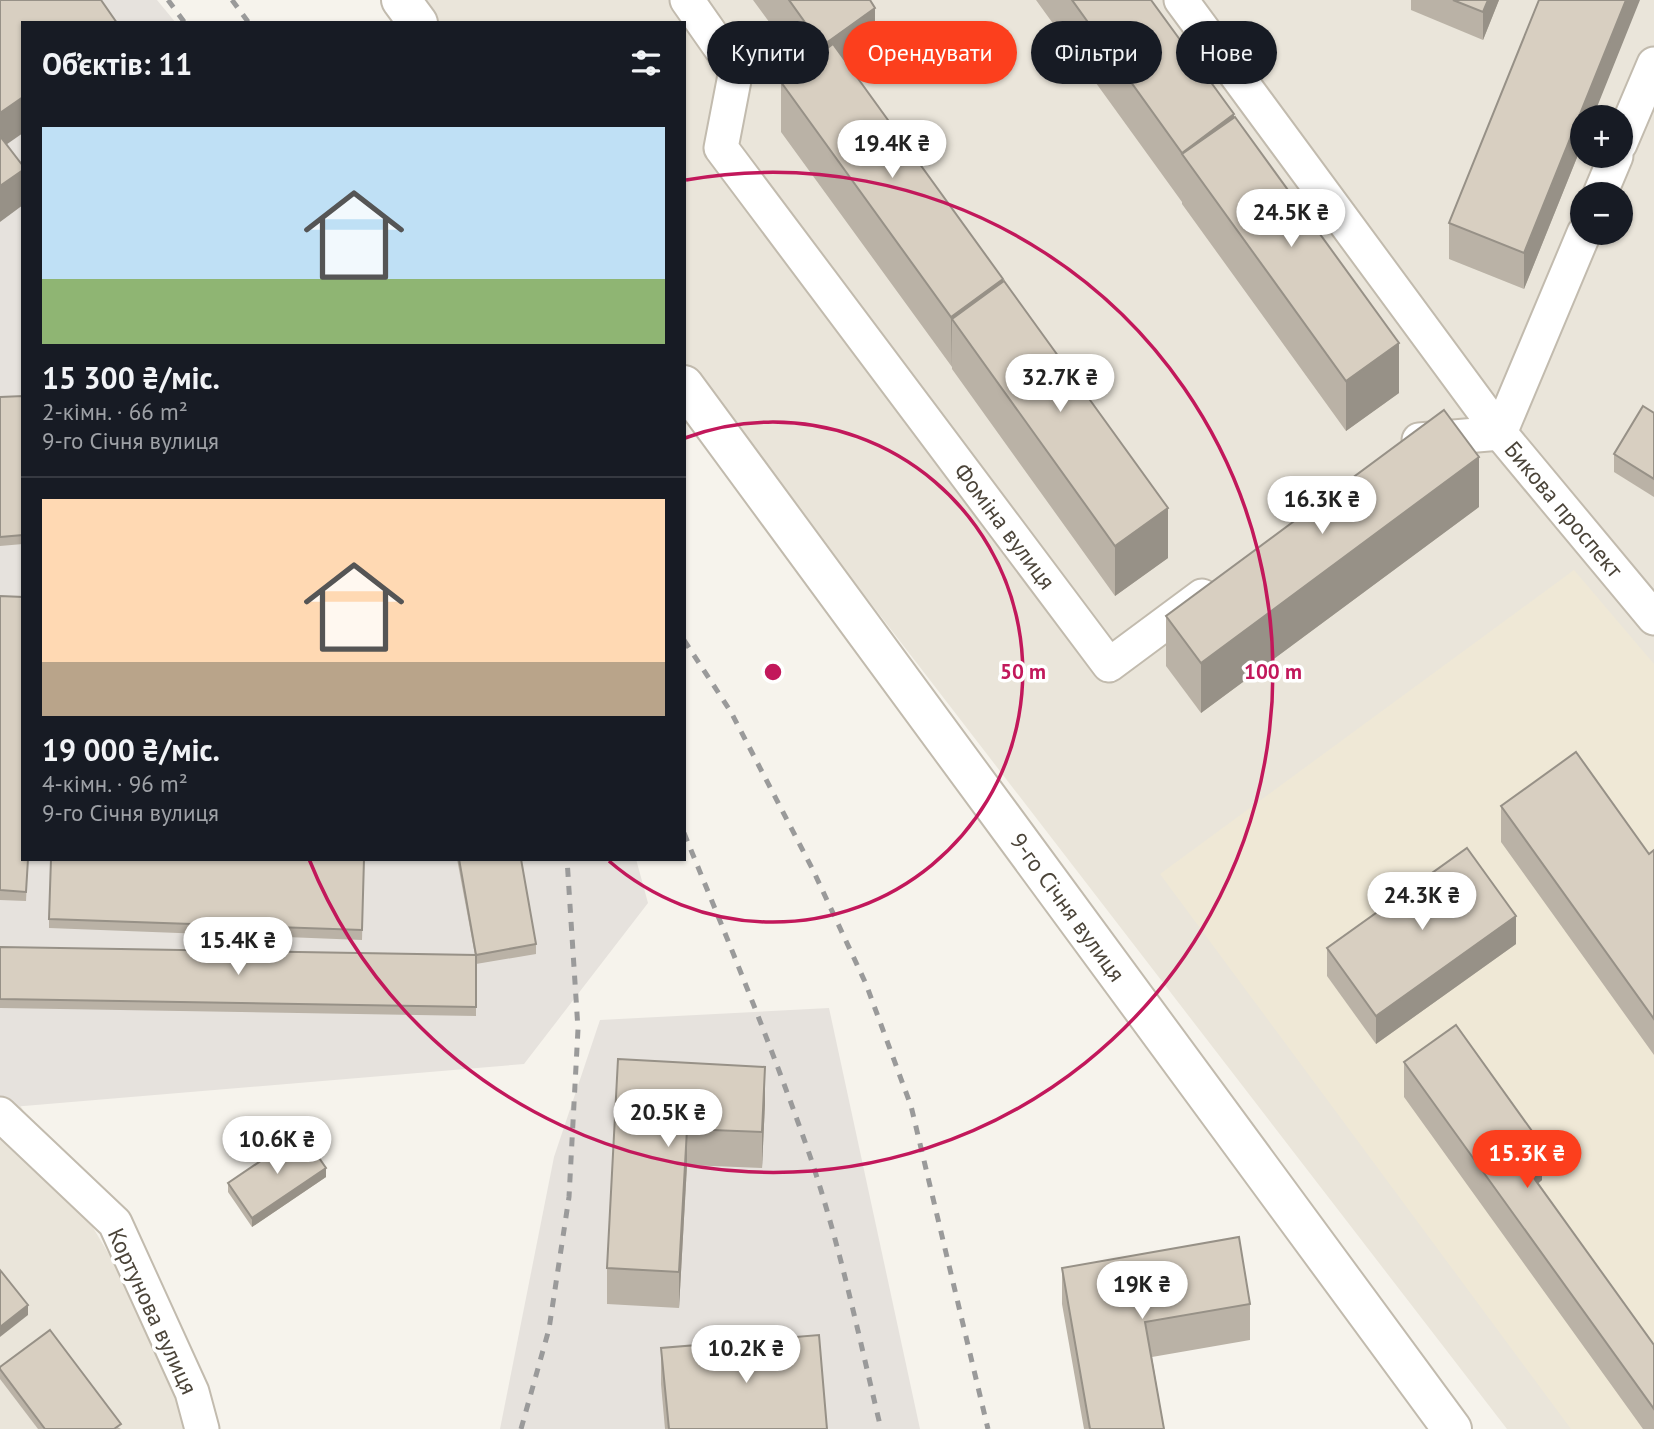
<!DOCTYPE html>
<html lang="uk">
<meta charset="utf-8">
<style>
:root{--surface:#171b24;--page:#242831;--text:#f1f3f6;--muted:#9ea1a6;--line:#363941;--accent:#fc3f1d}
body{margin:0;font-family:"PT Sans",sans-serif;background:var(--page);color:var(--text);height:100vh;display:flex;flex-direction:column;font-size:26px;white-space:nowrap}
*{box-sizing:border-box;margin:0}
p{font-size:23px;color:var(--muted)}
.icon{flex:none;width:38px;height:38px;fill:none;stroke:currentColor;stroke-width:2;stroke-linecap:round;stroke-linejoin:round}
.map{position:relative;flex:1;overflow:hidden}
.sheet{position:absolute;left:21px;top:21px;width:665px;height:840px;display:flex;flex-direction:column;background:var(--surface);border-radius:0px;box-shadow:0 2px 5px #0004}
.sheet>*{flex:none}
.top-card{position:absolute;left:707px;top:21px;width:665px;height:63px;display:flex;gap:14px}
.tools{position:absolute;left:1570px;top:105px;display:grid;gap:14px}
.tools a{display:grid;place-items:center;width:63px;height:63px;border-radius:50%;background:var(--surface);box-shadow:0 2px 5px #0004;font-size:35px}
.price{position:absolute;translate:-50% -60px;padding:0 16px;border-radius:24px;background:#fff;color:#222;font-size:23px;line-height:46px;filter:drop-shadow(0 2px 4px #0008)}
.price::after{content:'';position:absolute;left:50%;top:42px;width:21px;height:16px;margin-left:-10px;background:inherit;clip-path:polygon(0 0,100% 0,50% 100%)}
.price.selected{background:var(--accent);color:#fff}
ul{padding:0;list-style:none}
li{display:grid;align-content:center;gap:14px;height:371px;padding:0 21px}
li+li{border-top:2px solid var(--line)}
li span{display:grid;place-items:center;height:217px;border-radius:0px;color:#555}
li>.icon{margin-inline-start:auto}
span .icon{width:126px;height:126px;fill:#fffc;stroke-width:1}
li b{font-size:30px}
h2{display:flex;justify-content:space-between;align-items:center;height:84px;padding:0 21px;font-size:30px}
.chip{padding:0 24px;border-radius:32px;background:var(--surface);box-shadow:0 2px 5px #0004;font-size:24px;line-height:63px}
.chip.selected{background:var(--accent);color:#fff}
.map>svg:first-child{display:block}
.residential{fill:#eae5da;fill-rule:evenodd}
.industrial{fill:#e6e2dd}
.education{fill:#efe8d6}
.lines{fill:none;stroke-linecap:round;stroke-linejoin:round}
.minor-casing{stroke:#c2bbae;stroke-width:37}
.tertiary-casing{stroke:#c2bbae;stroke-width:42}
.minor{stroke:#fff;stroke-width:33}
.tertiary{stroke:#fff;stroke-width:38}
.rail{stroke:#9a9a9a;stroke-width:5;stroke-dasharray:9 9;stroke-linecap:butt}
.wall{fill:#bab2a6}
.shaded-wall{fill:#979187}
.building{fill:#d8cfc1;stroke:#979187;stroke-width:2}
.ring{fill:none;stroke:#c2185b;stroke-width:3.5}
.labels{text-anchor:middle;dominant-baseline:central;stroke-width:7;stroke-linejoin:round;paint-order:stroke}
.street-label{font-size:23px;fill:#4b4439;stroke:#fff}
.centre{fill:#c2185b;stroke:#fff;stroke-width:3.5}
.ring-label{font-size:21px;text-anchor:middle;font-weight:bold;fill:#c2185b;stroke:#fff;stroke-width:7;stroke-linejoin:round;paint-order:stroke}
</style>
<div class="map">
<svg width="1654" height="1429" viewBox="0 0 1654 1429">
<rect width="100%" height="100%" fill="#f6f3ec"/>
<g class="residential">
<path d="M406,0H1654V1429H1507L684,361V23H424ZM1582,117H1620V156H1582ZM1582,194H1620V233H1582Z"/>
<polygon points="0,1074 8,1085 213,1429 0,1429"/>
</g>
<g class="industrial">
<polygon points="0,0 157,0 176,23 23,23 23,859 636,859 648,903 524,1064 0,1108"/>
<polygon points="829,1008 920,1429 500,1429 554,1157 600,1020"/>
</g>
<polygon class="education" points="1574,570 1654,664 1654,1429 1571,1429 1160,874"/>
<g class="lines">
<defs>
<g id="minor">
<polyline points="687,0 736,70 721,148 1109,665 1202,596"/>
<polyline points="1181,0 1500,433 1654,618"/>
<polyline points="1620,144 1654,64"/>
<polyline points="1600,194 1616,156"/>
<polyline points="1500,433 1584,233"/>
<polyline points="1419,440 1500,433"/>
<polyline points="0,1114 115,1223 192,1392 202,1429"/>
</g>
<g id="tertiary">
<polyline points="401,0 418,23"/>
<polyline points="684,385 1452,1429"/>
</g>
</defs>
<use href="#minor" class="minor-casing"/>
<use href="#tertiary" class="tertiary-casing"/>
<use href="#minor" class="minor"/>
<use href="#tertiary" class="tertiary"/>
<g class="rail">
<polyline points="168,0 185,23"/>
<polyline points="232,0 249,23"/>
<polyline points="684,640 731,712 813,870 866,984 911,1106 988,1429"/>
<path d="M684,833C728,940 772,1047 810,1156C840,1245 859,1337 881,1429"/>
<polyline points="521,1429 549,1329 569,1197 578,1029 567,859"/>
</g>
</g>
<g class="wall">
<polygon points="753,0 870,0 875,58 854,73 1003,282 1168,558 1115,596 952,369 952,367 781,132 781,82 802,67"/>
<polygon points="1036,0 1151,0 1234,117 1399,393 1346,431 1182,204 1182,202"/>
<polygon points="1411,0 1499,0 1483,40 1411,10"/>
<polygon points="1582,117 1582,145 1524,289 1449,259 1449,223"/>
<polygon points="23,396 23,544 0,546 0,397"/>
<polygon points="1654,413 1654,497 1614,472 1614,454"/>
<polygon points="1479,507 1201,713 1166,666 1166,616"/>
<polygon points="0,596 28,859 26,901 0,900"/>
<polygon points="1501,806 1649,854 1654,850 1654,1055 1501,842"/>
<polygon points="364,859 362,940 49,928 49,919"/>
<polygon points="457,859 521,859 536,944 536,954 476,964 476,1016 0,1008 0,947 475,955"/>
<polygon points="1516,944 1376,1044 1327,976 1327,948"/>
<polygon points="618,1059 765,1103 762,1168 687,1165 679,1308 607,1304 607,1268"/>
<polygon points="1404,1062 1542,1180 1538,1184 1654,1345 1654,1429 1643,1429 1404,1097"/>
<polygon points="326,1177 252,1227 228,1192 228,1183"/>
<polygon points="1062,1268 1250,1304 1250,1340 1152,1357 1164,1429 1084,1429 1062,1304"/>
<polygon points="661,1348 827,1429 665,1429 661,1384"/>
<polygon points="0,1367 121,1429 38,1429 0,1379"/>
</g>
<g class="shaded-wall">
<polygon points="1488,0 1499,0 1483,40 1483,12"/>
<polygon points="1626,0 1640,0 1593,117 1582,117 1582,145 1524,289 1524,253"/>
<polygon points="875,8 875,58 822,96 822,46"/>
<polygon points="23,97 23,133 0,149 0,113"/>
<polygon points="1234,114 1234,164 1182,154 1182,202 1182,153"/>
<polygon points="23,170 23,205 0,222 0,186"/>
<polygon points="1003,279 1003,329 952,319 951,367 951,317"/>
<polygon points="1399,343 1399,393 1346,431 1346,381"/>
<polygon points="1479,457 1479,507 1201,713 1201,663"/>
<polygon points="1168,508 1168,558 1115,596 1115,546"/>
<polygon points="1516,916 1516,944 1376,1044 1376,1016"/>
<polygon points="765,1067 765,1103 762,1168 762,1132"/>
<polygon points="687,1129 687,1165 679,1308 679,1272"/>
<polygon points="1542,1145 1542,1180 1521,1196 1521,1160"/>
<polygon points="326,1168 326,1177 252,1227 252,1218"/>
<polygon points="28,1305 28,1315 0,1337 0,1327"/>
</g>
<g class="building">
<polygon points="0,0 101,0 117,23 23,23 23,97 0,113"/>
<polygon points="789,0 870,0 875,8 822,46"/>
<polygon points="1072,0 1151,0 1234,114 1182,153"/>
<polygon points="1453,0 1488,0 1483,12"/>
<polygon points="1539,0 1626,0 1524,253 1449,223"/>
<polygon points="833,44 1003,279 951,317 781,82"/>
<polygon points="1235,117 1399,343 1346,381 1182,154"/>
<polygon points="0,136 23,166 23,170 0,186"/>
<polygon points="1004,281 1168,508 1115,546 952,319"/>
<polygon points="23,396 23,535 0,537 0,397"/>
<polygon points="1643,406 1654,413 1654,479 1614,454"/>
<polygon points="1444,410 1479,457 1201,663 1166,616"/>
<polygon points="0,596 23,597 23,859 28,859 26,892 0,890"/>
<polygon points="1576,752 1649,854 1654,850 1654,1019 1501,806"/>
<polygon points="1467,848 1516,916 1376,1016 1327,948"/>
<polygon points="51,859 364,859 362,930 49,919"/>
<polygon points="459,859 521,859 536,944 476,955"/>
<polygon points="0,947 476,955 476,1007 0,999"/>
<polygon points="1456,1025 1542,1145 1521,1160 1654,1345 1654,1409 1404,1062"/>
<polygon points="618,1059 765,1067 762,1132 687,1129 679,1272 607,1268"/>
<polygon points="302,1133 326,1168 252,1218 228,1183"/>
<polygon points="1239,1237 1250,1304 1145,1322 1164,1429 1090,1429 1062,1268"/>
<polygon points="0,1270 28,1305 0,1327"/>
<polygon points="50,1330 121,1424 114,1429 45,1429 0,1369 0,1367"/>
<polygon points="819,1335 827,1429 669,1429 661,1348"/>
</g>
<g class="ring">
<path d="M685 438A250 250 0 1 1 609 861"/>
<path d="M686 180A500 500 0 1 1 309 859"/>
</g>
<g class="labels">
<g class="street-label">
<text transform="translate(1564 509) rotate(50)">Бикова проспект</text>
<text transform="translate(1005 526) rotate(53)">Фоміна вулиця</text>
<text transform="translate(1068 907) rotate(54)">9-го Січня вулиця</text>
<text transform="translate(153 1311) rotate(65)">Кортунова вулиця</text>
</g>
</g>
<circle cx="773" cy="672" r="10" class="centre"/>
<g class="ring-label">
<text x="1023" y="679">50 m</text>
<text x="1273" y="679">100 m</text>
</g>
</svg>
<div class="tools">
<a>+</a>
<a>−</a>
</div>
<b class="price" style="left:892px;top:180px">19.4K ₴</b>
<b class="price" style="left:1291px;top:249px">24.5K ₴</b>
<b class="price" style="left:1060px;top:414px">32.7K ₴</b>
<b class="price" style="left:1322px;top:536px">16.3K ₴</b>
<b class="price" style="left:1422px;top:932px">24.3K ₴</b>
<b class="price" style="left:238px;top:977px">15.4K ₴</b>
<b class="price" style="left:668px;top:1149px">20.5K ₴</b>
<b class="price" style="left:277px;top:1176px">10.6K ₴</b>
<b class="price selected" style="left:1527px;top:1190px">15.3K ₴</b>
<b class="price" style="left:1142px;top:1321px">19K ₴</b>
<b class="price" style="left:746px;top:1385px">10.2K ₴</b>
<div class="top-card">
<a class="chip">Купити</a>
<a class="chip selected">Орендувати</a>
<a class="chip">Фільтри</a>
<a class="chip">Нове</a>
</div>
<section class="sheet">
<h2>Об’єктів: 11<svg class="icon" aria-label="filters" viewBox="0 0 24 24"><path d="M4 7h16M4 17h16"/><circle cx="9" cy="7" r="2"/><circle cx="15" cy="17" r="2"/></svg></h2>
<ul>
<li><span style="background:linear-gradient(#bfe0f5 70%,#8fb573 0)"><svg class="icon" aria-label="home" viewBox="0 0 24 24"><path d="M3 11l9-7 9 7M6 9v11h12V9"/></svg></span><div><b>15 300 ₴/міс.</b><p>2-кімн. · 66 m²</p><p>9-го Січня вулиця</p></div></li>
<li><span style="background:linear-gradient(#ffd9b3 75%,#b9a48a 0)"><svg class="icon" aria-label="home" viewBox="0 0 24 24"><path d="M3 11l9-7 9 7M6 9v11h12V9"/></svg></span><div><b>19 000 ₴/міс.</b><p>4-кімн. · 96 m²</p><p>9-го Січня вулиця</p></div></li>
</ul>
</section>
</div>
